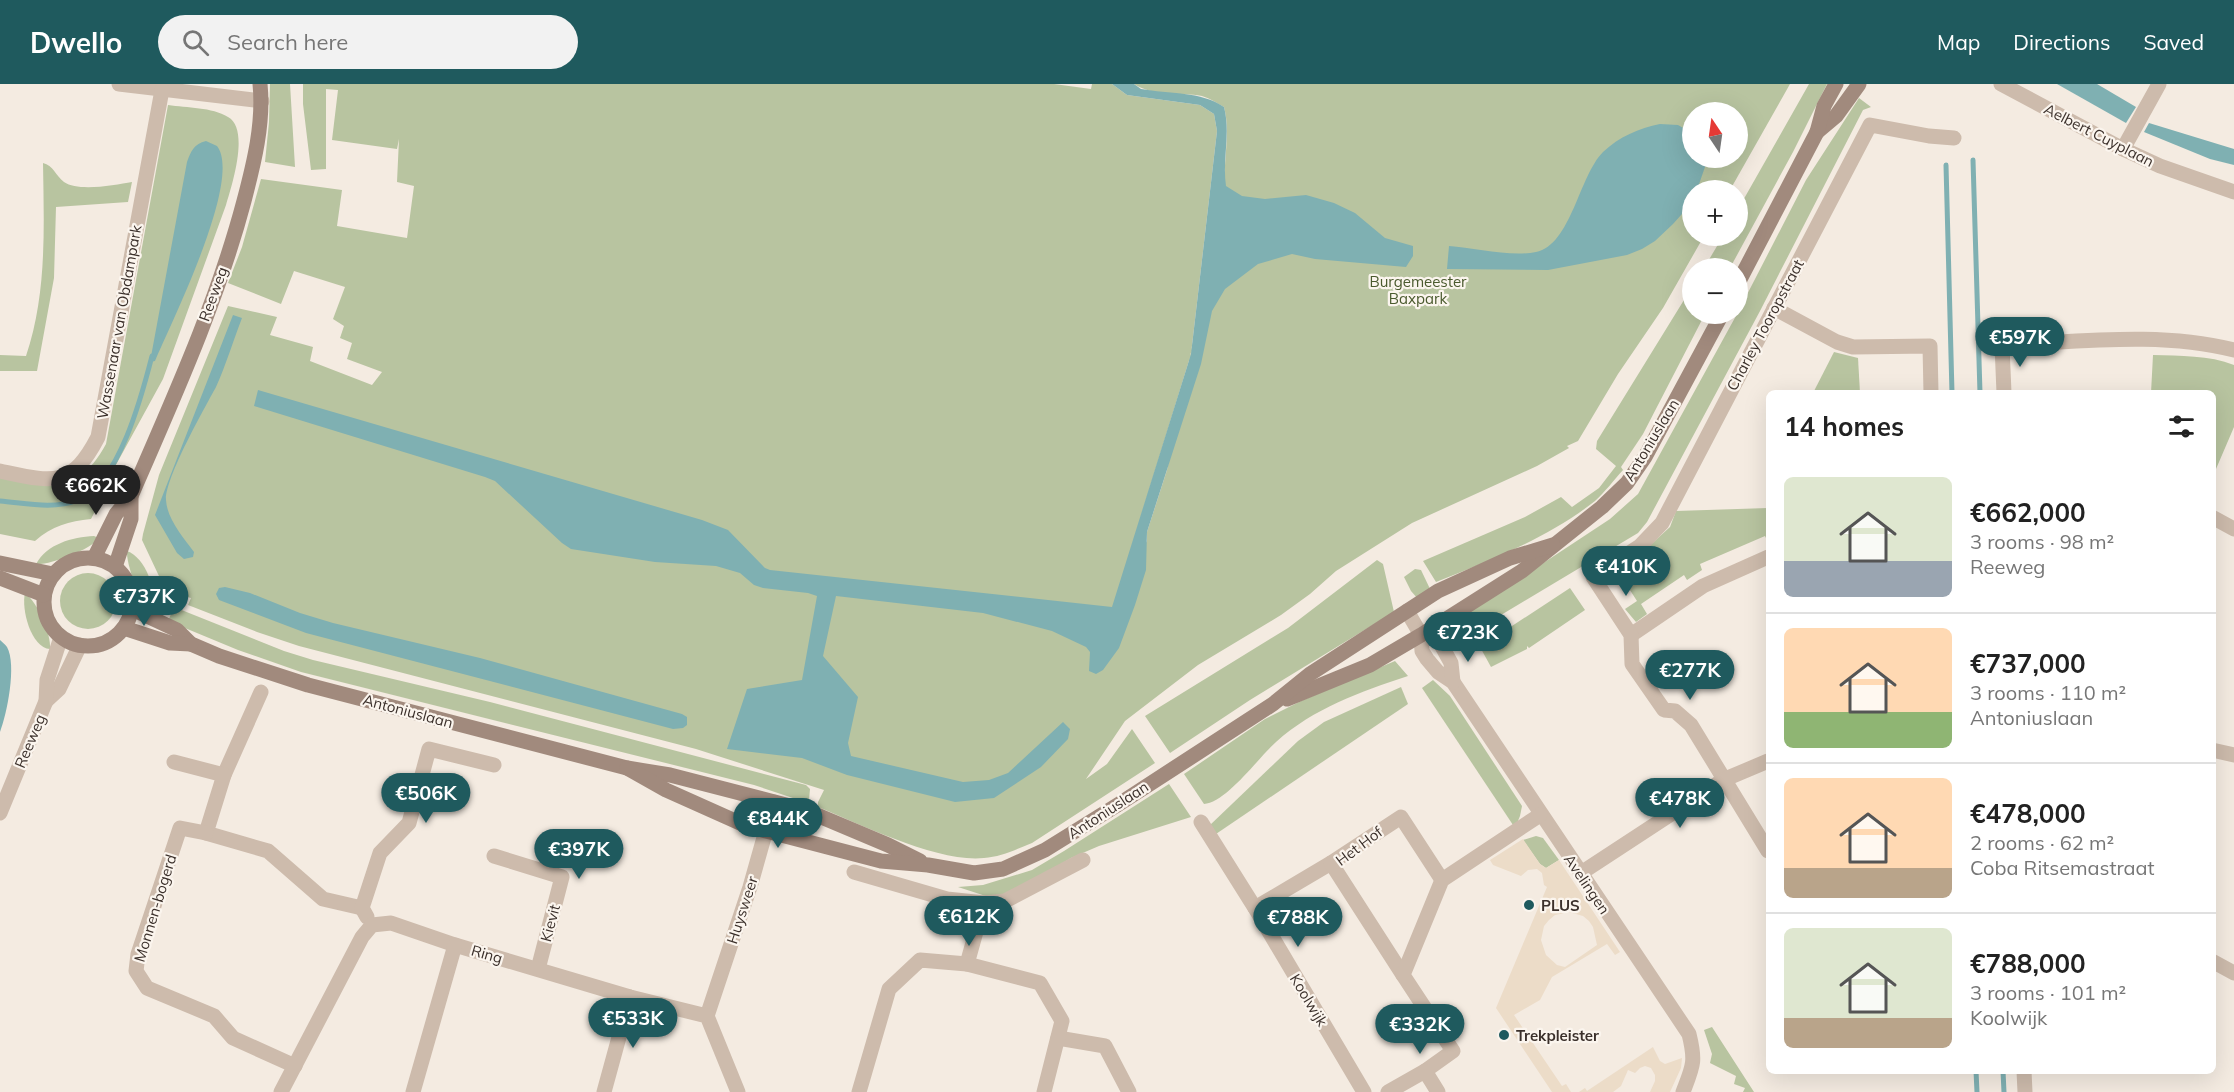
<!DOCTYPE html>
<meta charset="utf-8">
<style>
:root{--surface:#fff;--page:#f2f2f2;--text:#222;--muted:#767676;--line:#e0e0e0;--accent:#1f5a5e}
body{margin:0;font-family:Mulish,sans-serif;background:var(--page);color:var(--text);height:100vh;display:flex;flex-direction:column;font-size:22px;white-space:nowrap}
*{box-sizing:border-box;margin:0}
p{font-size:20px;color:var(--muted)}
.icon{flex:none;width:33px;height:33px;fill:none;stroke:currentColor;stroke-width:2;stroke-linecap:round;stroke-linejoin:round}
.map{position:relative;flex:1;overflow:hidden}
.drawer{position:absolute;left:1766px;top:306px;width:450px;height:684px;display:flex;flex-direction:column;background:var(--surface);border-radius:9px;box-shadow:0 6px 24px #0002}
.drawer>*{flex:none}
.needle{width:39px;rotate:347deg}
.fabs{position:absolute;left:1682px;top:18px;display:grid;gap:12px}
.fabs a{display:grid;place-items:center;width:66px;height:66px;border-radius:50%;background:var(--surface);box-shadow:0 6px 24px #0002;font-size:30px}
.price{position:absolute;translate:-50% -51px;padding:0 14px;border-radius:21px;background:var(--accent);color:#fff;font-size:20px;line-height:39px;filter:drop-shadow(0 2px 3px #0008)}
.price::after{content:'';position:absolute;left:50%;top:36px;width:18px;height:14px;margin-left:-9px;background:inherit;clip-path:polygon(0 0,100% 0,50% 100%)}
.price.active{background:#222;color:#fff}
ul{padding:0;list-style:none}
li{display:flex;align-items:center;gap:18px;height:150px;padding:0 18px}
li+li{border-top:2px solid var(--line)}
li span{display:grid;place-items:center;flex:none;width:168px;height:120px;border-radius:9px;color:#555}
li>.icon{margin-inline-start:auto}
span .icon{width:72px;height:72px;fill:#fffc;stroke-width:1}
li b{font-size:26px}
h2{display:flex;justify-content:space-between;align-items:center;height:72px;padding:0 18px;font-size:26px}
header{display:flex;align-items:center;gap:36px;box-sizing:border-box;height:84px;padding:0 30px;background:var(--accent);color:#fff}
header strong{font-size:28px}
nav{display:flex;gap:33px;margin-inline-start:auto;font-size:21px}
.search{width:420px;height:54px;background:var(--page);display:flex;align-items:center;gap:15px;box-sizing:border-box;padding:0 21px;border-radius:33px;color:var(--muted);font-size:22px}
.map>svg:first-child{display:block}
.green{fill:#b8c4a0;fill-rule:evenodd}
.plaza{fill:#ecdcc8;fill-rule:evenodd}
.water{fill:#7fb0b2}
.lines{fill:none;stroke-linecap:round;stroke-linejoin:round}
.stream{stroke:#7fb0b2;stroke-width:5}
.minor{stroke:#cdbbac;stroke-width:15}
.tertiary{stroke:#cdbbac;stroke-width:15}
.secondary{stroke:#a18a7d;stroke-width:15}
.poi-dot{fill:#1f5a5e;stroke:#fbf5ee;stroke-width:2}
.labels{text-anchor:middle;dominant-baseline:central;stroke-width:4.5;stroke-linejoin:round;paint-order:stroke}
.street-label{font-size:15px;fill:#3b302b;stroke:#fbf5ee}
.park-label{font-size:15px;fill:#4a5a2e;stroke:#fbf5ee}
.poi-label{font-size:15px;font-weight:bold;fill:#3b302b;stroke:#fbf5ee;text-anchor:start}
</style>
<header>
<strong>Dwello</strong>
<div class="search"><svg class="icon" aria-label="search" viewBox="0 0 24 24"><circle cx="10" cy="10" r="6"/><path d="M15 15l6 6"/></svg>Search here</div>
<nav><a>Map</a><a>Directions</a><a>Saved</a></nav>
</header>
<div class="map">
<svg width="2234" height="1008" viewBox="0 0 2234 1008">
<rect width="100%" height="100%" fill="#f4ebe1"/>
<g class="green">
<polygon points="270,0 290,0 295,83 265,78 269,38"/>
<path d="M303,0H1054L1091,5L1092,0H1112L1127,11L1200,21L1214,30L1217,47L1191,270L1118,507L1147,457V448L1167,386L1225,102C1223,75 1231,49 1224,23C1217,19 1209,14 1202,12C1180,8 1154,13 1134,0H1790L1730,106H1692V152H1704L1663,224L1618,290L1578,357L1567,362L1569,364L1537,382L1412,439L1336,487L1310,510L1281,531L1198,581L1125,637L1086,695L1107,680L1132,645L1155,679L1032,759C1017,765 1001,773 984,774C939,779 862,741 818,723V718L824,706L696,665L299,562L257,548L188,521L191,514L187,513L186,515L181,511L166,507L142,456L143,450L159,391L228,222L277,233L270,251L313,263L310,277L372,301L382,288L347,275L352,259L340,254L344,242L333,235L345,203L294,187L281,220L228,199L242,163L261,95L342,106L337,142L407,154L414,102L397,98L399,55L397,65L332,56L338,6L326,5V85L311,86L303,20ZM1692,28H1737V74H1692Z"/>
<polygon points="1809,0 1827,0 1793,68 1730,184 1704,184 1723,152 1737,152 1737,127"/>
<polygon points="1859,14 1871,23 1863,26 1760,227 1647,438 1638,449 1471,549 1460,534 1610,435 1638,410 1737,230 1806,96"/>
<path d="M168,21C187,24 212,23 228,33C250,45 232,101 226,121L163,295L100,410L102,413L91,435C69,437 52,442 35,457L0,450V392C49,400 78,412 106,360Z"/>
<path d="M43,79C53,81 56,92 64,98C78,108 115,101 132,98L128,118L56,123L54,194L37,287H0V271L26,272C47,210 44,144 43,79Z"/>
<path d="M1692,203V230H1705L1643,350L1621,383L1623,386C1614,396 1605,408 1595,417C1548,454 1491,476 1436,498L1423,477L1525,433L1561,413L1572,423L1599,404L1616,382L1596,365L1597,357Z"/>
<polygon points="1834,268 1858,274 1860,309 1813,309"/>
<path d="M2153,271C2180,272 2209,271 2234,281V343L2213,392L2212,309H2151Z"/>
<polygon points="1768,424 1768,458 1765,452 1700,480 1702,486 1687,496 1684,491 1641,520 1647,530 1636,538 1625,525 1637,517 1619,489 1607,496 1605,494 1647,464 1670,443 1676,427"/>
<path d="M94,452L99,454C90,466 51,481 36,480C47,460 72,453 94,452Z"/>
<path d="M127,467C146,474 158,507 150,526C140,519 126,480 127,467Z"/>
<polygon points="1377,476 1383,480 1394,528 1250,616 1170,669 1145,632 1288,544"/>
<polygon points="1415,485 1421,486 1431,507 1418,515 1411,507 1404,493"/>
<circle cx="88" cy="517" r="28"/>
<polygon points="1570,504 1585,526 1529,564 1527,562 1527,565 1491,583 1480,563"/>
<path d="M25,509C38,519 51,549 50,565C31,564 21,525 25,509Z"/>
<polygon points="174,523 284,567 313,576 490,618 806,701 810,705 809,716 802,717 754,701 301,588 238,566 168,537"/>
<path d="M1395,577L1408,592C1360,608 1314,624 1276,658C1259,673 1226,719 1204,720L1184,690L1265,635L1301,617Z"/>
<polygon points="1433,596 1450,612 1522,722 1520,732 1515,744 1422,604"/>
<polygon points="1401,603 1408,620 1213,752 1209,742 1298,657 1324,638"/>
<polygon points="1169,700 1191,733 1099,762 1071,774 1001,817 958,803 983,801 1032,786 1064,767"/>
<polygon points="1536,752 1543,754 1559,776 1546,784 1540,780 1523,756"/>
<polygon points="1712,943 1754,1008 1743,1008 1745,1004 1734,1000 1736,992 1710,979 1712,970 1704,946"/>
</g>
<g class="plaza">
<path d="M1523,755L1540,780L1546,784L1559,776L1620,868L1615,871L1607,860L1552,893L1540,916L1514,931L1562,1002L1566,1000L1571,1008H1552L1496,924L1547,803L1544,801L1542,789L1537,785L1528,786L1521,792L1493,781L1490,776ZM1569,828L1583,832L1589,837L1593,843L1597,861L1565,883L1557,881L1546,871L1541,856L1544,842L1549,836L1555,831Z"/>
<polygon points="1653,963 1660,977 1665,980 1682,974 1681,984 1670,1008 1650,1008 1655,997 1655,991 1651,984 1645,982 1640,984 1635,989 1628,986 1621,1002 1613,1008 1579,1008 1585,1004 1587,1007"/>
</g>
<g class="water">
<path d="M1112,0H1134L1141,5C1169,10 1201,7 1224,23C1231,50 1222,75 1226,102L1242,112L1265,115L1306,111L1334,119L1355,129L1385,154L1413,162V172L1406,183L1315,175L1292,170L1258,180L1225,205L1212,227L1201,280L1147,448L1146,486L1135,521L1119,564L1103,586L1096,590L1089,587L1090,568L1086,563L1052,547L983,529L836,512L823,572L858,613L848,659L851,672L963,698L989,696L1008,689L1063,638L1070,645L1068,655L1041,683L994,714L955,718L847,691L802,674L727,665L747,605L802,596L817,512L808,509L763,504L754,501L740,489L716,482L655,478L571,465L562,459L495,397L485,393L254,322L258,306L702,436L728,446L765,484L770,486L1112,523L1191,270L1217,47L1214,30L1200,21L1127,11Z"/>
<polygon points="2057,0 2097,0 2136,23 2126,39"/>
<polygon points="2149,39 2234,65 2234,81 2210,75 2144,48"/>
<path d="M1660,40L1678,41L1692,49V74H1705L1706,80L1697,106H1692L1690,121L1673,140L1655,157L1642,165L1627,171L1548,186L1447,185L1449,162C1474,164 1511,173 1536,168C1571,161 1579,92 1603,68C1619,53 1639,44 1660,40Z"/>
<path d="M206,57L217,62C243,95 171,239 155,277L150,278L187,78C191,67 194,60 206,57Z"/>
<path d="M233,231L242,234C233,257 226,281 216,303C204,325 165,394 166,416C167,435 183,453 194,468L193,473L184,475L177,469L155,431Z"/>
<polygon points="225,503 250,509 300,529 333,539 480,574 682,630 687,633 687,641 683,644 673,645 306,549 219,516 216,510 219,504"/>
<path d="M0,556C2,558 5,560 7,563C17,581 7,630 0,648Z"/>
</g>
<g class="lines">
<g class="stream">
<polyline points="1973,76 1980,309"/>
<polyline points="1946,81 1952,309"/>
<path d="M0,417C25,419 53,426 78,416C119,400 142,311 152,272"/>
<polyline points="1976,987 1977,1008"/>
<polyline points="2003,987 2004,1008"/>
</g>
<g class="minor">
<polyline points="119,0 262,17"/>
<polyline points="2001,0 2123,65 2160,82 2234,108"/>
<polyline points="2123,65 2159,0"/>
<polyline points="1774,224 1837,258 1853,263 1930,262 1931,309"/>
<path d="M2004,309L2002,261C2079,258 2159,247 2234,266"/>
<path d="M0,387C52,398 71,405 98,353L162,6"/>
<polyline points="2212,433 2234,445"/>
<path d="M1407,527L1421,551L1422,567L1427,575L1438,588L1453,598L1689,950C1696,978 1693,982 1683,1008"/>
<polyline points="1421,551 1439,557 1451,579 1453,598"/>
<polyline points="1631,551 1703,502 1768,473"/>
<polyline points="261,608 224,691 206,749 268,767 323,815 362,824"/>
<polyline points="2212,666 2234,671"/>
<polyline points="174,678 224,691"/>
<polyline points="1201,738 1255,824 1364,1008"/>
<polyline points="206,749 180,744 138,870 136,887 147,904 214,932 233,954 295,982"/>
<polyline points="1768,767 1691,641 1675,627 1664,626 1632,580 1631,551 1593,493 1640,462 1662,439 1870,41 1929,52 1954,54"/>
<polyline points="494,772 562,793 538,885"/>
<polyline points="854,788 947,815 984,819 1005,817 1083,776"/>
<polyline points="1581,789 1723,696 1768,677"/>
<polyline points="1255,824 1331,779"/>
<polyline points="367,833 362,824 380,769 409,739 429,665 494,681"/>
<polyline points="2212,877 2234,889"/>
<polyline points="967,880 984,819"/>
<polyline points="1403,891 1331,779 1401,733 1442,796"/>
<polyline points="707,932 750,803 774,718"/>
<polyline points="1058,954 1105,962 1129,1008"/>
<polyline points="1425,987 1453,967 1403,891 1442,796 1540,731"/>
<polyline points="2024,987 2025,1008"/>
<polyline points="281,1008 362,853 372,841 391,839 455,861 630,913 707,932 738,1008"/>
<polyline points="413,1008 455,861"/>
<polyline points="604,1008 630,913"/>
<polyline points="859,1008 889,905 920,876 967,880 1040,899 1062,937 1044,1008"/>
<polyline points="1388,1008 1425,987 1438,1008"/>
</g>
<g class="tertiary">
<polyline points="46,617 59,605 80,561"/>
<polyline points="0,729 46,617 47,596 61,553"/>
</g>
<g class="secondary">
<polyline points="1817,48 1836,32 1859,0"/>
<polyline points="1737,201 1817,48 1824,22 1836,0"/>
<circle cx="88" cy="518" r="44"/>
<path d="M94,474L116,430L131,412C173,315 217,219 244,117C254,79 264,39 260,0"/>
<polyline points="0,479 53,490"/>
<polyline points="115,483 131,435 131,412"/>
<polyline points="0,494 44,511"/>
<polyline points="132,525 177,546 191,560 219,572 308,601 627,684 670,691 805,726 888,761 920,777"/>
<polyline points="124,544 170,559 191,560"/>
<polyline points="1287,615 1370,581 1421,551 1522,487 1602,423 1627,399 1645,373 1722,230"/>
<polyline points="627,684 666,706 742,740 766,747 881,777 928,781 974,789 1003,785 1045,766 1119,720 1273,620 1310,590 1438,507 1510,474 1553,461"/>
</g>
</g>
<g class="poi-dot">
<circle cx="1529" cy="821" r="6"/>
<circle cx="1504" cy="951" r="6"/>
</g>
<g class="labels">
<g class="street-label">
<text transform="translate(2099 51) rotate(27)">Aelbert Cuyplaan</text>
<text transform="translate(213 210) rotate(-70)">Reeweg</text>
<text transform="translate(119 238) rotate(-80)">Wassenaar van Obdampark</text>
<text transform="translate(1765 241) rotate(-62)">Charley Tooropstraat</text>
<text transform="translate(1651 356) rotate(-59)">Antoniuslaan</text>
<text transform="translate(408 627) rotate(15)">Antoniuslaan</text>
<text transform="translate(30 657) rotate(-67)">Reeweg</text>
<text transform="translate(1108 726) rotate(-33)">Antoniuslaan</text>
<text transform="translate(1359 762) rotate(-37)">Het Hof</text>
<text transform="translate(1587 800) rotate(56)">Avelingen</text>
<text transform="translate(155 824) rotate(-73)">Monnen-bogerd</text>
<text transform="translate(742 826) rotate(-72)">Huysweer</text>
<text transform="translate(550 839) rotate(-75)">Kievit</text>
<text transform="translate(487 870) rotate(16)">Ring</text>
<text transform="translate(1309 916) rotate(59)">Koolwijk</text>
</g>
<g class="park-label">
<text x="1418" y="197">Burgemeester<tspan x="1418" dy="17">Baxpark</tspan></text>
</g>
<g class="poi-label">
<text x="1541" y="821">PLUS</text>
<text x="1516" y="951">Trekpleister</text>
</g>
</g>
</svg>
<div class="fabs">
<a><svg class="needle" viewBox="-14 -14 28 28"><path d="M0-13l5 13h-10z" fill="#e53935"/><path d="M0 13l5-13h-10z" fill="#767676"/></svg></a>
<a>+</a>
<a>−</a>
</div>
<b class="price" style="left:2020px;top:284px">€597K</b>
<b class="price active" style="left:96px;top:432px">€662K</b>
<b class="price" style="left:1626px;top:513px">€410K</b>
<b class="price" style="left:144px;top:543px">€737K</b>
<b class="price" style="left:1468px;top:579px">€723K</b>
<b class="price" style="left:1690px;top:617px">€277K</b>
<b class="price" style="left:426px;top:740px">€506K</b>
<b class="price" style="left:1680px;top:745px">€478K</b>
<b class="price" style="left:778px;top:765px">€844K</b>
<b class="price" style="left:579px;top:796px">€397K</b>
<b class="price" style="left:969px;top:863px">€612K</b>
<b class="price" style="left:1298px;top:864px">€788K</b>
<b class="price" style="left:633px;top:965px">€533K</b>
<b class="price" style="left:1420px;top:971px">€332K</b>
<section class="drawer">
<h2>14 homes<svg class="icon" aria-label="filters" viewBox="0 0 24 24"><path d="M4 7h16M4 17h16"/><circle cx="9" cy="7" r="2"/><circle cx="15" cy="17" r="2"/></svg></h2>
<ul>
<li><span style="background:linear-gradient(#dfe7d0 70%,#9aa5b1 0)"><svg class="icon" aria-label="home" viewBox="0 0 24 24"><path d="M3 11l9-7 9 7M6 9v11h12V9"/></svg></span><div><b>€662,000</b><p>3 rooms · 98 m²</p><p>Reeweg</p></div></li>
<li><span style="background:linear-gradient(#ffd9b3 70%,#8fb573 0)"><svg class="icon" aria-label="home" viewBox="0 0 24 24"><path d="M3 11l9-7 9 7M6 9v11h12V9"/></svg></span><div><b>€737,000</b><p>3 rooms · 110 m²</p><p>Antoniuslaan</p></div></li>
<li><span style="background:linear-gradient(#ffd9b3 75%,#b9a48a 0)"><svg class="icon" aria-label="home" viewBox="0 0 24 24"><path d="M3 11l9-7 9 7M6 9v11h12V9"/></svg></span><div><b>€478,000</b><p>2 rooms · 62 m²</p><p>Coba Ritsemastraat</p></div></li>
<li><span style="background:linear-gradient(#dfe7d0 75%,#b9a48a 0)"><svg class="icon" aria-label="home" viewBox="0 0 24 24"><path d="M3 11l9-7 9 7M6 9v11h12V9"/></svg></span><div><b>€788,000</b><p>3 rooms · 101 m²</p><p>Koolwijk</p></div></li>
</ul>
</section>
</div>
